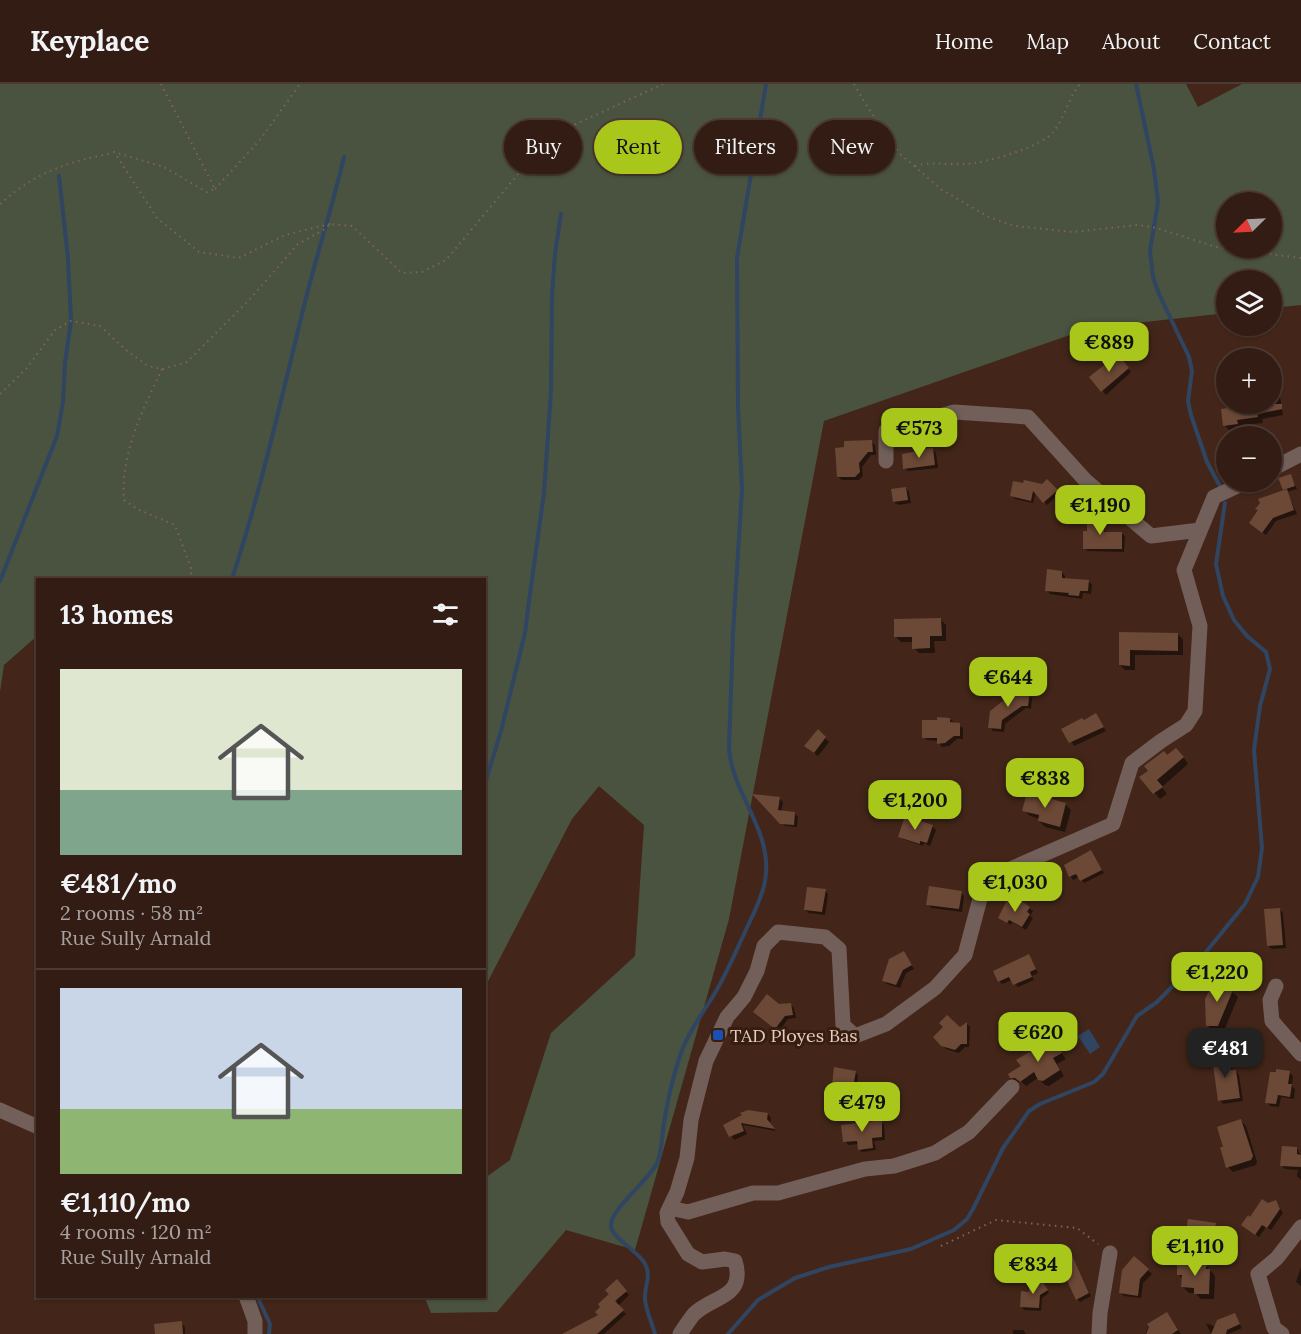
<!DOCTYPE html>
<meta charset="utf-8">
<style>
:root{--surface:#321c13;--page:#3a251c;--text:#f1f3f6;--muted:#a8a1a0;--line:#4d3a33;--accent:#a9c71b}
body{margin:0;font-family:Lora,serif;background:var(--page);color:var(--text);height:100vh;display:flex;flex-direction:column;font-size:22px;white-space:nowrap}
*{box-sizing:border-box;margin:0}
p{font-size:20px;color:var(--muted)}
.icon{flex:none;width:33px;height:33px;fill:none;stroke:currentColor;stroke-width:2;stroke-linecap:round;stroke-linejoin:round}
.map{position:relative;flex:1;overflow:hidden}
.side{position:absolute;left:36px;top:494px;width:450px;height:720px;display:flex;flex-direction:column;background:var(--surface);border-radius:0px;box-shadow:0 2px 4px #0004,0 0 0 2px var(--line)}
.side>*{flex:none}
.hud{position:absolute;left:504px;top:36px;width:570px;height:54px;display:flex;gap:12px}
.needle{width:39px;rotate:246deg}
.fabs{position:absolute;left:1216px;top:108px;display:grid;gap:12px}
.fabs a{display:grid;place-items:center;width:66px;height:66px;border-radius:50%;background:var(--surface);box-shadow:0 2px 4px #0004,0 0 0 2px var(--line);font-size:30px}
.price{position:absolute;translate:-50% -51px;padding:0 14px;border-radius:12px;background:var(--accent);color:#111;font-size:20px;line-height:39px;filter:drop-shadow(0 2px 3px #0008)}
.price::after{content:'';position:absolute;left:50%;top:36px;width:18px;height:14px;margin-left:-9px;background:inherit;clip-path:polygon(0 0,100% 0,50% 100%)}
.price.active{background:#222;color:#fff}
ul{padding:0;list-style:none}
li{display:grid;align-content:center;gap:12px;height:318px;padding:0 24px}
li+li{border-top:2px solid var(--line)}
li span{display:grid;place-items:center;height:186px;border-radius:0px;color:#555}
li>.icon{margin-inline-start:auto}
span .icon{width:108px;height:108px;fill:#fffc;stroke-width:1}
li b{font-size:26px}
h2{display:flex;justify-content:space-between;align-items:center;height:72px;padding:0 24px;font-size:26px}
.tag{padding:0 21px;border-radius:27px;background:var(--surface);box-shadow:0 2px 4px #0004,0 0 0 2px var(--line);font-size:21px;line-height:54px}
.tag.active{background:var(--accent);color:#111}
header{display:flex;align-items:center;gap:36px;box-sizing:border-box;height:84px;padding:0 30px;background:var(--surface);border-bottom:2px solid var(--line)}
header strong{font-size:28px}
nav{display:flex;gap:33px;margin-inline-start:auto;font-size:21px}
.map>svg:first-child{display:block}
.green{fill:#4a533f;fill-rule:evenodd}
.water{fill:#2f4562}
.shadow{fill:#0007}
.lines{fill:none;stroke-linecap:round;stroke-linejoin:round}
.stream{stroke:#2f4562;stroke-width:4}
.building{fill:#6c4836}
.path{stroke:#7e6459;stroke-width:2;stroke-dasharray:1.5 4.5;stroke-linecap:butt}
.minor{stroke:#725f59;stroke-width:15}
.transit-dot{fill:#1a4fb4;stroke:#381d0f;stroke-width:2}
.labels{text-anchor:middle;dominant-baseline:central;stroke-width:6;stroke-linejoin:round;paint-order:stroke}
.poi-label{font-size:18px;fill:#e0cdc4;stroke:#381d0f;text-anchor:start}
</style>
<header>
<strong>Keyplace</strong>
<nav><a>Home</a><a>Map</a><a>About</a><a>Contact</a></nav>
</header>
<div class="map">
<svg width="1301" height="1250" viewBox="0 0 1301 1250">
<rect width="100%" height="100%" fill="#432619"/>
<path class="green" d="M0,0H1186L1198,23L1242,0H1301V221L1272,224V196H1227V229L1090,244L824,337L729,835L635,1166L566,1146L497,1228L431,1229L424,1212H484L485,1094L510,1076L551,949L635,872L644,741L599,702L572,735L485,903L484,495H38L37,552L4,581L0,608ZM1227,118H1272V164H1227Z"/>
<polygon class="water" points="1089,945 1100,963 1090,970 1078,952"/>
<g class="shadow">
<polygon points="1121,275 1131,288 1106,311 1092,293"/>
<polygon points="1272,308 1280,313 1283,331 1262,335 1263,339 1242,341 1243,346 1230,347 1225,342 1236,324 1236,321 1272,320"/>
<polygon points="872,358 875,361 876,371 871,371 862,383 863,392 859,396 842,396 838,393"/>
<polygon points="933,366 936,369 938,384 908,387 905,384"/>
<polygon points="1291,392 1297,405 1287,408 1297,430 1276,437 1266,451 1254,442 1286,407 1284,405"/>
<polygon points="1047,397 1059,410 1047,421 1036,408 1033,419 1015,415 1012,412 1042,402"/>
<polygon points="906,404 909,408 911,419 898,421 894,418"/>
<polygon points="1100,432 1103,435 1103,446 1107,449 1121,449 1125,452 1124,468 1088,467 1084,464 1089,449"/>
<polygon points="1062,488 1065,492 1065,496 1088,497 1092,501 1091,510 1083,509 1082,515 1050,510 1047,506"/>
<polygon points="941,536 946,541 946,557 934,557 935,569 919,569 914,564 914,558 901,558 896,553"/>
<polygon points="1120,549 1177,550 1183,555 1183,571 1135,571 1135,586 1125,586 1120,581"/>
<polygon points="1029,611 1032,614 1031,625 1026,624 1005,640 1004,648 993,647 990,643"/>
<polygon points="1096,631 1106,647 1074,662 1063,645"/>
<polygon points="949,635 963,644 963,655 957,655 949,662 942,663 938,657 927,656 924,653"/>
<polygon points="818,647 829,658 818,672 809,665"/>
<polygon points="1182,671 1188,680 1162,703 1167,710 1160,715 1141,693 1168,673"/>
<polygon points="756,712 779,714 783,718 781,728 795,730 798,733 797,743 785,742"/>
<polygon points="1065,720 1071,726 1065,748 1045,743 1039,737 1040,735 1030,732 1024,726"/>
<polygon points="932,742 936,746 930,762 924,759 923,762 903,755 900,752"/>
<polygon points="1091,768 1104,789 1084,799 1079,793 1073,796 1065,782"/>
<polygon points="825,806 828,810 825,831 809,829 805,826"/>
<polygon points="961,809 964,812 962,828 931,824 928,820"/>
<polygon points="1029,824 1033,827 1030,832 1033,834 1026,846 1012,838 1011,841 1000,834"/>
<polygon points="1279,825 1283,829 1286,864 1272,865 1268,862"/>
<polygon points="904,868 914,885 906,889 900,904 887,900 884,897"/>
<polygon points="1029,872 1038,889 1032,892 1034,896 1018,903 1012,896 1002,900 999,897"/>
<polygon points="1214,899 1232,908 1238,913 1224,947 1213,947 1208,942"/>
<polygon points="791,921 794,924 796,934 788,935 779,947 758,932 779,922"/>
<polygon points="967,940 970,943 969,963 965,963 959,969 946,965 935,953 960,945"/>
<polygon points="1055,960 1066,975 1057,980 1064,992 1049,1002 1045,1001 1038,994 1026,1002 1022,998 1017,998 1011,993"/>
<polygon points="1227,972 1230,975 1233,988 1236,987 1239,991 1243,1017 1223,1020 1220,1016"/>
<polygon points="855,988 858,991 856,1006 836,1004 833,1000"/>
<polygon points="1290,989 1293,992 1292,1002 1295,1005 1294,1015 1281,1013 1279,1023 1270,1022 1267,1018"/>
<polygon points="768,1030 771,1034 770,1040 776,1047 743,1041 747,1050 734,1056 725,1041"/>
<polygon points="1241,1037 1246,1042 1257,1078 1256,1081 1233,1088 1228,1083 1225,1064"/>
<polygon points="881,1038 884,1041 885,1056 874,1057 876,1066 862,1068 859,1065 859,1060 848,1061 845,1057"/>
<polygon points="1297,1064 1301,1072 1301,1096 1297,1092 1298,1086 1285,1085 1282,1082"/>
<polygon points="1276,1118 1283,1129 1271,1146 1266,1143 1259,1153 1246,1144 1251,1135 1268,1121"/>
<polygon points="1215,1140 1219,1144 1217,1158 1190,1155 1186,1152"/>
<polygon points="1071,1170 1091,1212 1080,1218 1077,1215"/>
<polygon points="1134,1174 1152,1190 1143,1199 1141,1214 1124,1212 1120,1208"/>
<polygon points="1206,1181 1215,1192 1214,1215 1201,1215 1195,1209 1189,1209 1183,1203 1183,1195 1178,1190"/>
<polygon points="1301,1183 1301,1202 1296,1198"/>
<polygon points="617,1197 629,1211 618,1222 626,1230 604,1250 565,1250 600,1231 617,1217 607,1206"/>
<polygon points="1043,1199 1049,1209 1042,1214 1041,1227 1024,1226 1022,1223 1030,1209"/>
<polygon points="1167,1230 1181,1250 1145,1250 1150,1240"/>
<polygon points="1234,1230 1242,1244 1228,1250 1211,1250 1206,1239 1216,1243"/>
<polygon points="181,1239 185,1243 185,1250 156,1250"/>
<polygon points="1013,1246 1023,1246 1026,1250 1013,1250"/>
</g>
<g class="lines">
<g class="stream">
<polyline points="1136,0 1154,85 1158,118 1150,167 1153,193 1159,210 1189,273 1192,287 1188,317 1191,331 1207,378 1221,404"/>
<path d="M232,495C262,403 282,311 305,218C317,169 333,121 344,73"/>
<polyline points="0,497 57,352 63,318 65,279 71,237 68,174 59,92"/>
<polyline points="484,703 501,647 525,549 529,517 544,409 551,307 552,211 555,170 561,130"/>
<polyline points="257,1212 270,1240 269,1250"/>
<path d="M655,1250C652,1239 646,1227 645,1215C644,1202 652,1192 645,1180C639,1167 609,1153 611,1140C613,1123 648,1097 657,1079C662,1068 662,1051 664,1039C668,1014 674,987 683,964C690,946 700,933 710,917C724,896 734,871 745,848C752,832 762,815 765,797C774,747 732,711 729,664L733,549L742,406L738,322L737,174L766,0"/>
<polyline points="728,1250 758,1216 795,1194 829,1183 911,1165 954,1146 967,1135 973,1125 1003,1064 1029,1027 1040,1020 1094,998 1103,990 1137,932 1157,918 1206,868 1245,820 1258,793 1262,764 1254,666 1260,622 1270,585 1266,568 1247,552 1234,536 1223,512 1216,480 1225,419"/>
</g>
</g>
<g class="building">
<polygon points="1118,270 1129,284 1101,308 1089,293"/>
<polygon points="1234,320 1282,320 1282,325 1257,330 1258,333 1237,336 1238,340 1223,342 1221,325 1235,323"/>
<polygon points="872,356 873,368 868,368 859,379 860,388 855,393 837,393 835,364 844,363 844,357"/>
<polygon points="933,364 935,381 903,385 902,370 917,367 917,365"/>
<polygon points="1291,390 1295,402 1283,406 1278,394"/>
<polygon points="1047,395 1058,406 1043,419 1033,407 1031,417 1010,412 1013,397 1023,399 1024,396 1042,400"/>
<polygon points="906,403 908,416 893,418 891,405"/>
<polygon points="1287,405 1294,426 1273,434 1262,449 1249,439 1258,426 1255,425 1260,419 1258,415"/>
<polygon points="1087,430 1100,431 1100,444 1104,445 1104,448 1122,448 1122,465 1083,465 1083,447 1087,447"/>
<polygon points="1047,485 1062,487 1062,494 1089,496 1088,507 1080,507 1079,512 1068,511 1069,509 1045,507"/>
<polygon points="941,534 942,552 930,552 930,564 912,565 912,553 894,553 894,535"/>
<polygon points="1119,548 1178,549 1178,567 1130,566 1130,582 1119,581"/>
<polygon points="1016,607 1030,609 1028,622 1022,622 1002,636 1001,645 988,644 990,627"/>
<polygon points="1096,629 1104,643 1069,659 1061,645 1082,634 1084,636"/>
<polygon points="937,633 950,634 950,638 960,639 960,652 954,652 945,659 937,660 937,654 922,654 922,636 937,636"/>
<polygon points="818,645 826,653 814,669 804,662"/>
<polygon points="1176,664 1184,673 1157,696 1163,703 1153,710 1139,693 1148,687 1144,682 1164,667 1167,671"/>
<polygon points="1027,708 1066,719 1060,743 1038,737 1039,731 1022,727"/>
<polygon points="752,710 780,713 778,726 795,728 794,741 780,740"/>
<polygon points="905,732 933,741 927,759 920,757 920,760 898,753"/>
<polygon points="1091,766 1102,786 1080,797 1076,790 1069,793 1064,781"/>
<polygon points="929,802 962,807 959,825 926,821"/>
<polygon points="807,803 826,805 822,828 804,826"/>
<polygon points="1017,814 1030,823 1027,828 1030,830 1022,843 1009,836 1007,839 998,834 1007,816 1015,819"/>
<polygon points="1280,824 1283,861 1267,862 1264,825"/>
<polygon points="904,867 912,881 903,886 896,901 882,897 889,875"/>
<polygon points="1029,870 1036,885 1030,888 1032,893 1013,901 1009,893 998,898 993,887"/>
<polygon points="1214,897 1233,906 1218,942 1206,942 1205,915"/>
<polygon points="767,910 779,920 791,919 793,931 785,932 775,945 753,928"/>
<polygon points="947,931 960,943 967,938 967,960 961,960 955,966 941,962 933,953 943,943 939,939"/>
<polygon points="1055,958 1062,969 1053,974 1060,986 1043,997 1038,996 1034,988 1020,998 1015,994 1010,994 1008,990 1021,982 1016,976 1044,959 1047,963"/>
<polygon points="1228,970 1231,986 1236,986 1240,1014 1218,1017 1212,973"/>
<polygon points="834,983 856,987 853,1004 832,1001"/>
<polygon points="1276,985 1290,987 1288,1000 1292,1000 1290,1013 1278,1011 1276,1020 1265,1019 1270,988 1276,988"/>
<polygon points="748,1026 768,1029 767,1035 775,1045 741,1039 744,1047 729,1053 723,1041 742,1031 740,1029"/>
<polygon points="1241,1035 1253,1072 1251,1076 1226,1084 1220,1063 1223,1063 1217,1043"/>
<polygon points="882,1036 882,1053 872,1054 873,1064 858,1066 857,1057 843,1058 841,1041"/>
<polygon points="1282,1062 1297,1063 1297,1070 1301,1071 1301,1083 1280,1082"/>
<polygon points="1262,1115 1268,1119 1276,1116 1280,1125 1267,1144 1262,1141 1255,1151 1241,1141 1248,1131 1250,1133"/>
<polygon points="1188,1135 1216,1139 1214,1155 1185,1152"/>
<polygon points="1071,1169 1089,1209 1076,1216 1057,1175"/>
<polygon points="1134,1172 1149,1185 1140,1195 1138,1212 1119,1209 1122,1186"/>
<polygon points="1177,1178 1207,1179 1206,1185 1210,1185 1209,1210 1194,1210 1194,1204 1181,1203 1182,1191 1177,1191"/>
<polygon points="1040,1194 1048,1206 1040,1211 1039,1224 1020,1223 1021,1207 1029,1208 1029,1201"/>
<polygon points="617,1195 627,1207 615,1217 624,1226 597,1250 562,1250 598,1231 595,1228 600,1223 598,1220 609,1210 612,1214 605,1206"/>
<polygon points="1167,1228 1178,1246 1172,1250 1146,1250 1149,1243 1147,1240"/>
<polygon points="1235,1229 1240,1240 1227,1246 1226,1250 1211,1250 1217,1236"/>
<polygon points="182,1237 183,1250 155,1250 154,1240"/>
</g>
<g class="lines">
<g class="path">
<polyline points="161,0 215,105 207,108 164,83 114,68 157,134 199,168 239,174 285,151 330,140"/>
<polyline points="854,0 865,19 899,69 942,106 989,133 1015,142 1073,148 1138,141 1157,144 1216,163 1301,174"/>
<path d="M915,82C932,77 950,81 966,80C985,79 1042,63 1053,48C1065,34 1068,14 1080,0"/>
<polyline points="215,105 259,57 300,0"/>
<path d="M0,120C36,88 67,78 113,69"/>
<path d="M162,285C143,325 120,371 124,416L139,426L175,441L192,487L189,495"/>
<polyline points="0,310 26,285 55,246 71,237 100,242 126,266 148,282 162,285 187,278 250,215 298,160 325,145 330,140 352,142 402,189 422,188 446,176 550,52 663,0"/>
<polyline points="941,1162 996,1136 1077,1144 1098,1160"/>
</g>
<g class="minor">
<polyline points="886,377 886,347 954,328 1028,333 1086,397 1151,452 1200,446"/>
<polyline points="1272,385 1301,370"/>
<polyline points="1276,902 1270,916 1272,937 1301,970"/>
<polyline points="0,1026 38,1043"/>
<polyline points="670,1124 688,1128 753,1109 778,1109 865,1085 894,1082 935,1069 969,1048 1012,1003"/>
<polyline points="246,1212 255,1237 255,1250"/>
<polyline points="1099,1249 1100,1229 1110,1169"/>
<path d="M680,1250C684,1244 689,1236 694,1230C714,1211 746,1214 735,1177L725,1175L702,1178L688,1170L668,1138L667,1129L677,1108L687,1074L691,1036L706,977L727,933L744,913L757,887L764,862L778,848L825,853L839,865L843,941L855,952L886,940L935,904L965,871L985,796L1113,740L1132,679L1161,657L1186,641L1195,627L1200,542L1184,486L1214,413L1246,398"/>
<polyline points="1282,1250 1274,1244 1258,1190 1277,1174 1301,1143"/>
</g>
</g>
<rect class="transit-dot" x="712" y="945" width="12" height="12" rx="3"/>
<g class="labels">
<g class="poi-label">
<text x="730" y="951">TAD Ployes Bas</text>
</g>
</g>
</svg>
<div class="fabs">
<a><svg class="needle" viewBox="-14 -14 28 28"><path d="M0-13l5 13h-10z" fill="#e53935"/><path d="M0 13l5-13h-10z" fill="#a8a1a0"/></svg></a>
<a><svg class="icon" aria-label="layers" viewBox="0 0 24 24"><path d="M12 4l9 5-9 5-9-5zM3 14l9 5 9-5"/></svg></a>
<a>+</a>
<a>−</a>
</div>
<b class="price" style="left:1109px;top:289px">€889</b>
<b class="price" style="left:919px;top:375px">€573</b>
<b class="price" style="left:1100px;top:452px">€1,190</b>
<b class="price" style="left:1008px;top:624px">€644</b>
<b class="price" style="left:1045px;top:725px">€838</b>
<b class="price" style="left:915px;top:747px">€1,200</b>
<b class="price" style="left:1015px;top:829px">€1,030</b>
<b class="price" style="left:1217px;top:919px">€1,220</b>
<b class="price" style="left:1038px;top:979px">€620</b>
<b class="price active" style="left:1225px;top:995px">€481</b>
<b class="price" style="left:862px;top:1049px">€479</b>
<b class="price" style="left:1195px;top:1193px">€1,110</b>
<b class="price" style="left:1033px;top:1211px">€834</b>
<div class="hud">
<a class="tag">Buy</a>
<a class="tag active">Rent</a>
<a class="tag">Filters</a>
<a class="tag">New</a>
</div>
<section class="side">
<h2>13 homes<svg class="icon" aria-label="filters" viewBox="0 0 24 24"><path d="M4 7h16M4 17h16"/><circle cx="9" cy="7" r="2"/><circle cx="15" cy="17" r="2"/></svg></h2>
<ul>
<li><span style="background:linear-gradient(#dfe7d0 65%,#7fa58c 0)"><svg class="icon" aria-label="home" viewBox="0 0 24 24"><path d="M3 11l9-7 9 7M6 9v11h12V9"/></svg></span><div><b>€481/mo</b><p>2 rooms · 58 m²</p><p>Rue Sully Arnald</p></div></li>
<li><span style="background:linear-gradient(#c9d6e8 65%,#8fb573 0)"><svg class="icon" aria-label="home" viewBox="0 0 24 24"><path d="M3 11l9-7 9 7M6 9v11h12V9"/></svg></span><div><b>€1,110/mo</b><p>4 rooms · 120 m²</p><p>Rue Sully Arnald</p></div></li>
</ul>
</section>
</div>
